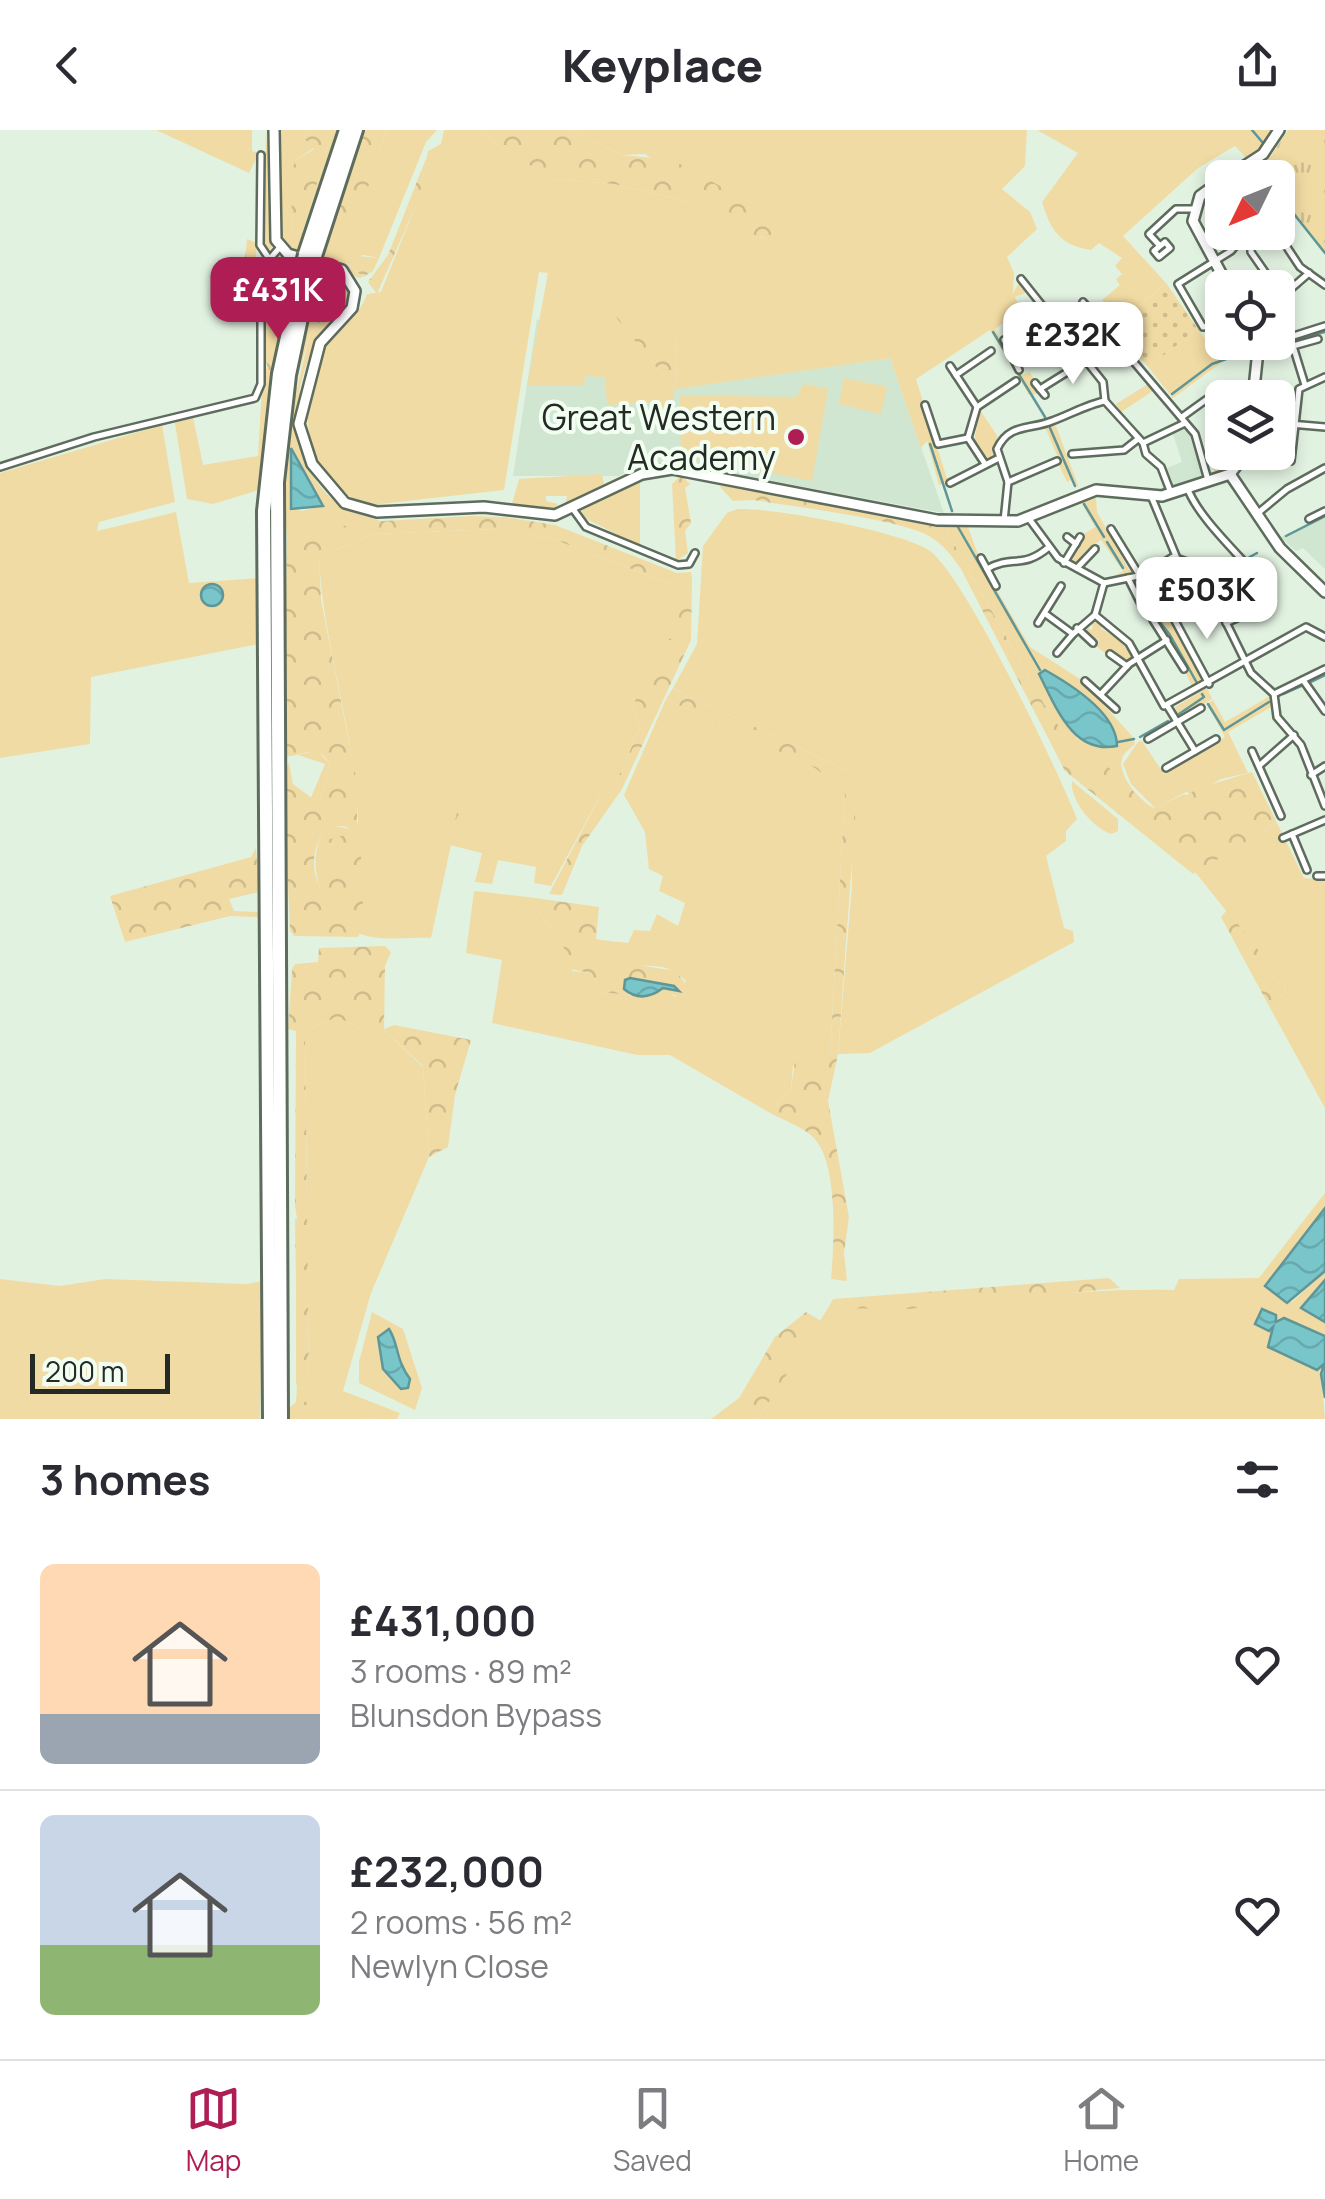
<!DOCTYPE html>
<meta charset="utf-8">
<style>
:root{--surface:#fff;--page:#f2f2f3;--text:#2b2b33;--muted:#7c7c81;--line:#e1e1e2;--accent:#ae1e55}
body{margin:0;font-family:Manrope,sans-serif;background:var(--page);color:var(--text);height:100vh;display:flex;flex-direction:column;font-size:38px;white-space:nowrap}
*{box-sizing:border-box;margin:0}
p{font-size:32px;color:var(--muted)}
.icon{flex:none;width:55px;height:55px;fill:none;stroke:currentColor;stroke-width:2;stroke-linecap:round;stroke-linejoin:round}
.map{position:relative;height:1289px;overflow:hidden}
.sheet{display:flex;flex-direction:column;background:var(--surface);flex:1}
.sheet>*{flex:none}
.needle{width:65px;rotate:227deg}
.buttons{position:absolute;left:1205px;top:30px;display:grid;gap:20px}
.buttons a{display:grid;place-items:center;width:90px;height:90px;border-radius:15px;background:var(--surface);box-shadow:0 5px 15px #0003;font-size:50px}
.scale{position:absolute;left:30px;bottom:25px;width:140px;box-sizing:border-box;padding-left:10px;border:5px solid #242a24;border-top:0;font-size:28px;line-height:35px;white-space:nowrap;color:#242a24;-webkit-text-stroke:8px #f1fef1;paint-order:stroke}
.price{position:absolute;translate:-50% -85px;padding:0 22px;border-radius:20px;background:#fff;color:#222;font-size:32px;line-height:65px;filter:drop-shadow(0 2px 5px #0008)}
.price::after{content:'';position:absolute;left:50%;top:60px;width:30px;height:22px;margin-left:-15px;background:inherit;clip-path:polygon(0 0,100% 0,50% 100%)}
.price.current{background:var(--accent);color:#fff}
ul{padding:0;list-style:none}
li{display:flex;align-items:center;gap:30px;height:250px;padding:0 40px}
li+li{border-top:2px solid var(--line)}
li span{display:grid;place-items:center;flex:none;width:280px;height:200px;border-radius:15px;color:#555}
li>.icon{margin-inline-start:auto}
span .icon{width:120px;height:120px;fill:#fffc;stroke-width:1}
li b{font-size:42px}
h2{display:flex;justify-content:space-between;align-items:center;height:120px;padding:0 40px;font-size:42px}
header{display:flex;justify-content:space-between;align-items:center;height:130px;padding:0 40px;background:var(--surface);font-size:45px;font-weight:800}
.menu{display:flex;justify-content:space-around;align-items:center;height:140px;border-top:2px solid var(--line);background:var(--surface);font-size:28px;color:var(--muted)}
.menu a{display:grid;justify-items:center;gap:5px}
.menu .current{color:var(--accent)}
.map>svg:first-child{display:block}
.built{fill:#d0e6d0}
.grass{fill:#f1dba4;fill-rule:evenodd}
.forest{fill:url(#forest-crowns)}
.park{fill:url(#park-tufts)}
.garden{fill:url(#garden-dots)}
.water{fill:url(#water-waves);stroke:#5f9698;stroke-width:2.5}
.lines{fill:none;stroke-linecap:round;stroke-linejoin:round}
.stream{stroke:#5f9698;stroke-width:2.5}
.street-casing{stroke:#5e6c5e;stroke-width:10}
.secondary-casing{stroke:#5e6c5e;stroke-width:14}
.highway-casing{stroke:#5e6c5e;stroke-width:18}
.street{stroke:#fff;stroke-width:5}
.secondary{stroke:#fff;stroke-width:9}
.highway{stroke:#fff;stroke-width:12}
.highway-bridge-casing{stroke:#5e6c5e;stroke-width:18;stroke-linecap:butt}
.highway-bridge{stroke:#fff;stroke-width:12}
.poi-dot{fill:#ae1e55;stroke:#f1fef1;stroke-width:4}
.labels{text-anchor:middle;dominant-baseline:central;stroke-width:8;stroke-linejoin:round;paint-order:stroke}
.poi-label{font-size:35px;fill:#242a24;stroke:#f1fef1;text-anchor:end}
</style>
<header><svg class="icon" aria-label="back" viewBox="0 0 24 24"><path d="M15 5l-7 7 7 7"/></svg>Keyplace<svg class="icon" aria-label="share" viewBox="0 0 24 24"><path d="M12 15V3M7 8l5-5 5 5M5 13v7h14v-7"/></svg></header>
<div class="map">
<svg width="1325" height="1289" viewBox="0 0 1325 1289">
<defs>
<pattern id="forest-crowns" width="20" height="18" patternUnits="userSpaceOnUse" patternTransform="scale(2.5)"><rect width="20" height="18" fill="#f1dba4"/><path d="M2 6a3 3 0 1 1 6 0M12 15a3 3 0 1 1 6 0" fill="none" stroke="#cebc8d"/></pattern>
<pattern id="park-tufts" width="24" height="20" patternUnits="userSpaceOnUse" patternTransform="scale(2.5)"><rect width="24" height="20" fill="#f1dba4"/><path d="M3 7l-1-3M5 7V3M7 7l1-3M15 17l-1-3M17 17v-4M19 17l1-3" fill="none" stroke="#cebc8d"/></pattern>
<pattern id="garden-dots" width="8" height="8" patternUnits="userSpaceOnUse" patternTransform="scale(2.5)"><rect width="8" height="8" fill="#f1dba4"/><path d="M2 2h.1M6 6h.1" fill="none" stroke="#cebc8d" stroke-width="1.8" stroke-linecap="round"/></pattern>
<pattern id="water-waves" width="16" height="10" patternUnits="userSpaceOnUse" patternTransform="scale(2.5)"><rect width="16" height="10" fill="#78c5ca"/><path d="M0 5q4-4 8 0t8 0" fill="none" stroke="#68a9ad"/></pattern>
</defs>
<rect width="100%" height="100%" fill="#e2f2e1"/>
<g class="built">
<polygon points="537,189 674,259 890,228 944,383 677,333 637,336 619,346 513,346"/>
<polygon points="1187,299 1198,314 1203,345 1174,355 1167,338 1182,332 1173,304"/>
<polygon points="1325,387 1325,439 1303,418 1296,421 1280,407"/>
</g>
<g class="grass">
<polygon points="156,0 252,0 252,21 259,23 249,43"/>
<polygon points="266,0 274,115 267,122 263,118"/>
<polygon points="278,0 307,0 304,8 315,17 296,30 291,97 296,104 303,101 333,0 340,0 299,124 280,110"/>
<polygon points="386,0 437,0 426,12 379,128 363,125 346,133 363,147 359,148 320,129 380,22"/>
<path d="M444,0H483L500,17L553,49L614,54L694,73L765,109L645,24L622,25L568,0H1027L1025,36L1002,59L1030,82L1037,99L1007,127L1014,143L1013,164L1022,146L1021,159L1030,161L1015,167L1021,181L995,199L1021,245L1030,242L1040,262L1032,255L1037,264L1029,265L990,200L916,249L948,352L939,355L927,311L921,318L890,228L677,259L675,201L617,188L674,259V290L661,284L659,272L607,275L605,247L585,246L584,256H527L548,143L539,142L504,360L371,375C300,357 293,266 328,212C341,192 359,188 367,164L381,162L419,67L428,21L441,14Z"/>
<path d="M1037,0H1276L1249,31L1235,16L1198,38L1123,106L1166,153L1121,192L1102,170L1120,155L1116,149L1122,144L1115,136L1122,128L1099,113L1091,120C1060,115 1051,101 1042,72L1078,23Z"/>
<polygon points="282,124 297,131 268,149 265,203 265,139"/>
<path d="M317,136L338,141L351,156V172C342,188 325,195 316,212C289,266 287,334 338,374C351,384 367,386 381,391L287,407L283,355L293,257L297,258L310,204L339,173L331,150ZM291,318L323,376L301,381L292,377Z"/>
<polygon points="1198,199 1222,232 1173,268 1148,237"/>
<polygon points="264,224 264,236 272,242 259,375 259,360 213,374 187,369 175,293 193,287 203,335 258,326"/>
<polygon points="844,248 887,257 881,284 839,274"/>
<polygon points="804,254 828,259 812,351 681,326 680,265 796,267"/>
<polygon points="1148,254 1153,261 1121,282 1116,274"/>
<polygon points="980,280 998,307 992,328 985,331 974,311"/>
<polygon points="162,295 175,372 99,392 97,401 176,382 189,453 259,448 258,514 91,547 90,614 0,628 0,343"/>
<polygon points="1056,296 1079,358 1071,350 1067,352 1058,333 1066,327 1058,328 1045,297"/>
<polygon points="1226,322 1240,323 1232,340 1215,343 1210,326"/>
<polygon points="636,339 565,378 567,366 546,366 546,371 558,374 553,382 512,374 519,349 602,344 604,354"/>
<polygon points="640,348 640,416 583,387 582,380"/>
<polygon points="1096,368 1097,382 1129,440 1133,437 1132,445 1119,449 1116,445 1123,441 1101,410 1085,421 1075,435 1068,430 1084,404 1095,397 1081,372"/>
<path d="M737,379C770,377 905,402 930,421C965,447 1058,640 1077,689L1066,701V711L1046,726L1064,798L1073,801L1074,812L870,923L838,924L852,755L850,642L673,558L697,514L703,416L727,383Z"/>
<path d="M499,387H505L504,400L553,409L674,455V508L633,576L640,598L614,657L609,664H601L551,756L534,753L536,737L498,730L492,754L475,752L482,723L451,715L431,808C411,807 376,812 359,803C320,781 302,733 327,694L349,699L310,670L325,634L298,625L317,620L330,634L320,671L358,693C356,603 323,517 319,427L373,404L498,399Z"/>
<path d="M954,394L968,397L981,433L1030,517L1080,549L1133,607L1135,614C1131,618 1126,621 1123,626C1114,642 1142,675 1155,678L1131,654L1123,634L1138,612L1142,611L1164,644L1225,607L1207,574L1213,570L1225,592L1270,566L1273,576L1228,602L1248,643L1221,649L1192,665L1186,662L1157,677L1184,664L1190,667L1156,684C1136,667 1114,648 1099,629L1086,638L1044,574L944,396ZM1060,548L1091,573L1078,610L1054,572Z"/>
<polygon points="1240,431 1242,437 1221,453 1211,470 1198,458 1196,444 1211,440 1220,451 1218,445"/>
<polygon points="1141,449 1160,476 1193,459 1196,464 1170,482 1203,553 1192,557 1176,520 1133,463 1130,451 1137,450 1153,473"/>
<polygon points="1093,488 1103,497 1100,498 1120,510 1132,527 1126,533 1111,519 1106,524 1095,515 1099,510 1079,498 1084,493 1092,501"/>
<polygon points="1207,558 1212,569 1179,590 1175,577"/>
<path d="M666,569L816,638L845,661L830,925L793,936L791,958L770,983L670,925H637L492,893L502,830L466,823L474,761L528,767L568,824L572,841L590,843L603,862L646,867L662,859L676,867L686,851C658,823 630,844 601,836V810L628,813L634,800L650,801L657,784L678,796L685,773L659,761L663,746L649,739L645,702L624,665Z"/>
<path d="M1072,651L1118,689V701L1111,704C1092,698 1069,668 1072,651Z"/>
<polygon points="1277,693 1304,748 1325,750 1325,978 1269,876 1286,862 1284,853 1195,742"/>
<polygon points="337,887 363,900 384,900 423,937 429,1027 371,1163 343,1261 400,1283 397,1289 374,1289 296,1272 297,1257 309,1258 308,1169 296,1169 296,1155 308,1153 295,1076 307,1075 305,901"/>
<path d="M1325,1063V1078L1265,1156L1292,1172L1325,1141V1150L1301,1177L1325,1192V1206L1284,1188L1274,1196L1322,1235L1325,1230L1321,1244L1325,1289H758L828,1178C944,1179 1059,1157 1174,1160L1179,1149L1259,1148Z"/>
<polygon points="0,1149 60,1156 105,1149 247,1154 262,1151 260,1289 0,1289"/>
<polygon points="372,1182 403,1199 422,1258 415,1280 359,1253 359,1232"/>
</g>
<g class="forest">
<polygon points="307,0 333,0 303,101 296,104 291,97 293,37 296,30 314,19 304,8"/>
<path d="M363,0H386C378,31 355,109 324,120Z"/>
<polygon points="483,0 568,0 622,25 673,30 769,83 786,102 758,107 694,73 614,54 553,49 500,17"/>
<polygon points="427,26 419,68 377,164 368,152 388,125"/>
<polygon points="247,109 257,113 253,180 240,176"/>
<polygon points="348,125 379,128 373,141 363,147 346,132"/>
<polygon points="297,131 272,242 269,243 264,224 268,149"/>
<polygon points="317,136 340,158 342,167 310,204 294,259"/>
<polygon points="615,186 675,201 677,259 674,259"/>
<polygon points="681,345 690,354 685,358 691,393 685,401 688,423 676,431 672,354"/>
<path d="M724,354L944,396L1044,574L1086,637L1099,628L1156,683L1199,658L1252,642L1277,693L1193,744L1065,641L961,439C952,426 943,414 929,406C899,389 794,377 754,370L733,371L720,357Z"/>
<path d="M472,386L499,387L498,399L373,404L319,427L321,470L357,653V694L320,671L330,634C316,610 303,628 283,626L287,407L365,392Z"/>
<polygon points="505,387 555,395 677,443 691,442 692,449 691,510 622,659 582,716 562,765 549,764 601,664 609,664 614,657 640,598 633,576 661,510 674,508 674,455 553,409 503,400"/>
<path d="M673,558L850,642L856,676L838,924L828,971L849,1087L844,1123L847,1151L831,1149C834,1115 839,1032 813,1007C803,997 783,990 770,983L791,958L796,925H830L845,661L815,638L666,569Z"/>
<path d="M289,633L293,654L351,697L327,695C296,742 326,773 360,803L358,807L294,806L290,800L283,643Z"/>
<polygon points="457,682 482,723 450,715"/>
<polygon points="356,702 360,704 364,801 322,761 323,711"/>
<polygon points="256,718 259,762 229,769 234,781 259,782 259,787 230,786 125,812 110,766 251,727"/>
<polygon points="528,767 599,777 596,809 601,810 601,836 631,834 676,841 694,865 681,868 652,856 627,865 603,862 590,843 570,839 568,824"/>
<polygon points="1227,780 1284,853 1286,862 1269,876 1221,787"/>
<polygon points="385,816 391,822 385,836 384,899 394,895 471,910 455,965 448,1017 429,1027 423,936 384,900 363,900 337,887 305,901 307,1076 295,1076 296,901 288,899 292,839 295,834 318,832 319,818"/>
<polygon points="295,1089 307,1089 308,1154 296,1155"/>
<polygon points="1109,1148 1120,1158 908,1179 828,1178 833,1169"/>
<polygon points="308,1168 309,1258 297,1257 296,1252 296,1169"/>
<polygon points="806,1182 821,1191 758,1289 711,1289 739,1268 775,1207"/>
<polygon points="296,1272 306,1272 374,1289 289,1289 289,1278"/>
</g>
<polygon class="park" points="1288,0 1325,0 1325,125 1278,65 1278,48 1264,47 1255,39 1271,26"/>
<polygon class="garden" points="1166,153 1198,199 1148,237 1116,197"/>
<g class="water">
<polygon points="291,318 323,376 291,379"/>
<circle cx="212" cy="465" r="11"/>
<path d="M1045,540C1070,554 1117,583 1117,616C1073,625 1056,577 1039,544Z"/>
<path d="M630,848L674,856L679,861L663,858C650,868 637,870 624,859L625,850Z"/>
<polygon points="1325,1078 1325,1141 1287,1173 1265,1156"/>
<polygon points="1325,1150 1325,1192 1301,1178"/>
<polygon points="1262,1179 1276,1185 1276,1192 1284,1188 1325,1206 1325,1268 1321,1244 1324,1234 1317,1240 1268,1217 1273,1197 1269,1201 1255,1194"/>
<path d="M389,1199C399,1214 395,1229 410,1249L408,1258L401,1259L383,1239L378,1207Z"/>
</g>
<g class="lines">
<g class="stream">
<polyline points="1252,0 1263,13"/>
<polyline points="1259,40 1265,48"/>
<polyline points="1278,63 1290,79"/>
<polyline points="1294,84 1325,123"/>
<polyline points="993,202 1045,287"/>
<polyline points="1264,218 1325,202"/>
<polyline points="1172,264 1212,234 1249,221"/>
<polyline points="1050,298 1075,356"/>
<polyline points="930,314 952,381"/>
<polyline points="1084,374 1104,407"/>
<polyline points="958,397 1040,540"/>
<polyline points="1286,406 1325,386"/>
<polyline points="1107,412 1123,438"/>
<polyline points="1248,428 1257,423"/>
<polyline points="1221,447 1239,434"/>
<polyline points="1205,455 1216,449"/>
<polyline points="1138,463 1170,505 1197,553"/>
<polyline points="1170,479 1192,462"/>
<polyline points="1158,488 1168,481"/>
<polyline points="1309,553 1325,545"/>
<polyline points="1283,564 1301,556"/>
<polyline points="1208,574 1224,600 1269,572"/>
<polyline points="1179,584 1204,567 1202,564"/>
<polyline points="1140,607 1168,591"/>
<polyline points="1118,612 1134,609"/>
</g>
<defs>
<g id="street">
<polyline points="261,25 260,115 268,127"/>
<polyline points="1277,102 1300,137 1325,155"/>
<polyline points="1251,106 1251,122 1283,168"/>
<polyline points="1160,116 1154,121 1159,127 1170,118 1165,112 1160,116 1149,104 1176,79 1194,79"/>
<polyline points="1021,149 1103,252 1105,271"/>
<polyline points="1278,170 1309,143"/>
<polyline points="1083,172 1195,304 1208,350"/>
<polyline points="1222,194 1203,197 1178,154 1231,121 1242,108 1269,102"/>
<polyline points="1004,210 1019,240"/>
<polyline points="1278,211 1325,196"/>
<polyline points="1007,213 1050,186"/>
<polyline points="1293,216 1318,209"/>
<polyline points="1255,217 1271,212"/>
<polyline points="1286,218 1293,216 1305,255"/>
<polyline points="1080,224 1109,202"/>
<polyline points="950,236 977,277 968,308 985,334"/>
<polyline points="956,245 991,221"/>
<polyline points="1035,253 1045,265"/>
<polyline points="1040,259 1085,231"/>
<polyline points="925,275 938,314 968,308"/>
<polyline points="977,277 1016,251"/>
<polyline points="1182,287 1207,269 1222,270"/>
<polyline points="1278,293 1325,297"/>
<polyline points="1281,319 1292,321"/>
<polyline points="1072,324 1124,320 1138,309"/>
<polyline points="1291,331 1299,259 1325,247"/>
<polyline points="0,337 94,307 255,268 261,254 261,139 281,116"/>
<polyline points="1008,352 1057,331"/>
<polyline points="950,353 997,329"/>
<path d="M1187,357C1199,391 1248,432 1272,464L1257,479L1226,493"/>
<polyline points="1171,363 1161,337 1146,324 1143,313 1185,293"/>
<polyline points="1152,368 1176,426"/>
<polyline points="573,379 586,397 678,435 689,434 695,423"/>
<polyline points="1258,383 1287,359 1325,338"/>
<polyline points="1309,389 1325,381"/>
<polyline points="1030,390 1058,428 1104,453 1143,445 1173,427 1187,432 1197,459 1221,482 1251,543 1274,564 1277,587 1301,615 1325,676"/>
<path d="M1004,391L1008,352L997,319C1009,293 1030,300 1052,291C1069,285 1088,274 1105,271L1143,313"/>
<polyline points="1111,399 1159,477"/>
<polyline points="1067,407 1076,414"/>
<polyline points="981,428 996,456"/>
<polyline points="1064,433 1080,407"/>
<polyline points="1077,438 1095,419"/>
<path d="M987,439C1013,424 1022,440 1049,417"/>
<polyline points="1128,448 1141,474"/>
<polyline points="1104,453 1095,485 1129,513 1164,576 1306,497 1325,507"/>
<polyline points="1211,473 1223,460"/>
<polyline points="1047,485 1073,504 1095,485"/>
<polyline points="1173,487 1209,554"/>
<polyline points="1153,490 1184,539"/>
<polyline points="1038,493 1061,456"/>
<polyline points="1077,498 1093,513"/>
<polyline points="1057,523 1073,504"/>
<polyline points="1110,524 1127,536"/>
<polyline points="1303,550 1325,581"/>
<polyline points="1085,551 1116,579"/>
<polyline points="1101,564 1129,534 1167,510"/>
<polyline points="1274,564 1325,539"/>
<polyline points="1168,577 1195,621"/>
<polyline points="1148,609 1201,578"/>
<polyline points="1252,621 1281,686"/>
<polyline points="1260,635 1294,605"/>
<polyline points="1166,638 1216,609"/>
<polyline points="1311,645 1325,636"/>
<polyline points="1292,704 1307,740"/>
<polyline points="1283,708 1325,690"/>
<polyline points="1317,746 1325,746"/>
</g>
<g id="secondary">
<polyline points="274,0 276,110 288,124 342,140 355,161 352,178 320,213 299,294 312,334 345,373 377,382 484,377 555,385 642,344 672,339 937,390 1018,391 1096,360 1162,366 1230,344 1247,322"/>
<polyline points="1226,48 1263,24 1279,0"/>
<polyline points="1222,50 1200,66 1193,91 1229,158"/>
<polyline points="1253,212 1257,230 1253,268"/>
<polyline points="1230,344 1280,418 1325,462"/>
</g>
<g id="highway">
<polyline points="305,124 346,0"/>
<polyline points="315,126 356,0"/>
<polyline points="270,1289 264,381 279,244 303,133"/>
<polyline points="281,1289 277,352 289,245 312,136"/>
</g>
</defs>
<use href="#street" class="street-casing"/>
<use href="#secondary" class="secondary-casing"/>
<use href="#highway" class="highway-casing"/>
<use href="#street" class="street"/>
<use href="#secondary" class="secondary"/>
<use href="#highway" class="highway"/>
<defs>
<g id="highway-bridge">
<polyline points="303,133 305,124"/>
<polyline points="312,136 315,126"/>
</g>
</defs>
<use href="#highway-bridge" class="highway-bridge-casing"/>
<use href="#highway-bridge" class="highway-bridge"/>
</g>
<circle class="poi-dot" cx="796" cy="307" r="10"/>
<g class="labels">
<g class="poi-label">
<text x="776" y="287">Great Western<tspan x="776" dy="40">Academy</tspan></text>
</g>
</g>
</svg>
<div class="buttons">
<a><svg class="needle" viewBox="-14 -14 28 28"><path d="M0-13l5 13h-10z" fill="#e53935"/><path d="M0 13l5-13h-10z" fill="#7c7c81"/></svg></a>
<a><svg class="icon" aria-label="locate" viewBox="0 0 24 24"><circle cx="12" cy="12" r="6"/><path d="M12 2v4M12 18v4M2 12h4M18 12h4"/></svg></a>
<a><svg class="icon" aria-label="layers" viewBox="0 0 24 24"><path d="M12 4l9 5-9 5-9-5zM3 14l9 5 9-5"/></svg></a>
</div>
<div class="scale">200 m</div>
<b class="price current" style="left:278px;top:212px">£431K</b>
<b class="price" style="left:1073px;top:257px">£232K</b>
<b class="price" style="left:1207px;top:512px">£503K</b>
</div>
<section class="sheet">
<h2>3 homes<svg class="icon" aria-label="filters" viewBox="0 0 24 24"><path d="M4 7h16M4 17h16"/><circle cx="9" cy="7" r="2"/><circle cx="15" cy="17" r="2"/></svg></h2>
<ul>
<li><span style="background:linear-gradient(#ffd9b3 75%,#9aa5b1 0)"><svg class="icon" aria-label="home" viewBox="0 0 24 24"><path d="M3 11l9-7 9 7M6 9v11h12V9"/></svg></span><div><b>£431,000</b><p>3 rooms · 89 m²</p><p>Blunsdon Bypass</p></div><svg class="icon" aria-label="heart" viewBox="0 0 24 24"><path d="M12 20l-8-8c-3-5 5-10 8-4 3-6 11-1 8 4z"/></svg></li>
<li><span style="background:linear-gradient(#c9d6e8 65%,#8fb573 0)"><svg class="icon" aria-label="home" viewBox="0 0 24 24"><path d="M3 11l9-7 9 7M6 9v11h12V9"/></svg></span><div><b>£232,000</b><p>2 rooms · 56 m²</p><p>Newlyn Close</p></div><svg class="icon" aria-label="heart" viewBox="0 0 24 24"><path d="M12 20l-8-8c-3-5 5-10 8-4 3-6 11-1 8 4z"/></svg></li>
</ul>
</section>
<nav class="menu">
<a class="current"><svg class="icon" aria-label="map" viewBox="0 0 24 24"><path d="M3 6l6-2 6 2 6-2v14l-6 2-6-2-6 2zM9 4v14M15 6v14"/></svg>Map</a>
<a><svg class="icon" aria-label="saved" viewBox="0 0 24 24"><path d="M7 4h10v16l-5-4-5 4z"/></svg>Saved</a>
<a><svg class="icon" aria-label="home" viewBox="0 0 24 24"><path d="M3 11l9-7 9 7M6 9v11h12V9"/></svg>Home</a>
</nav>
